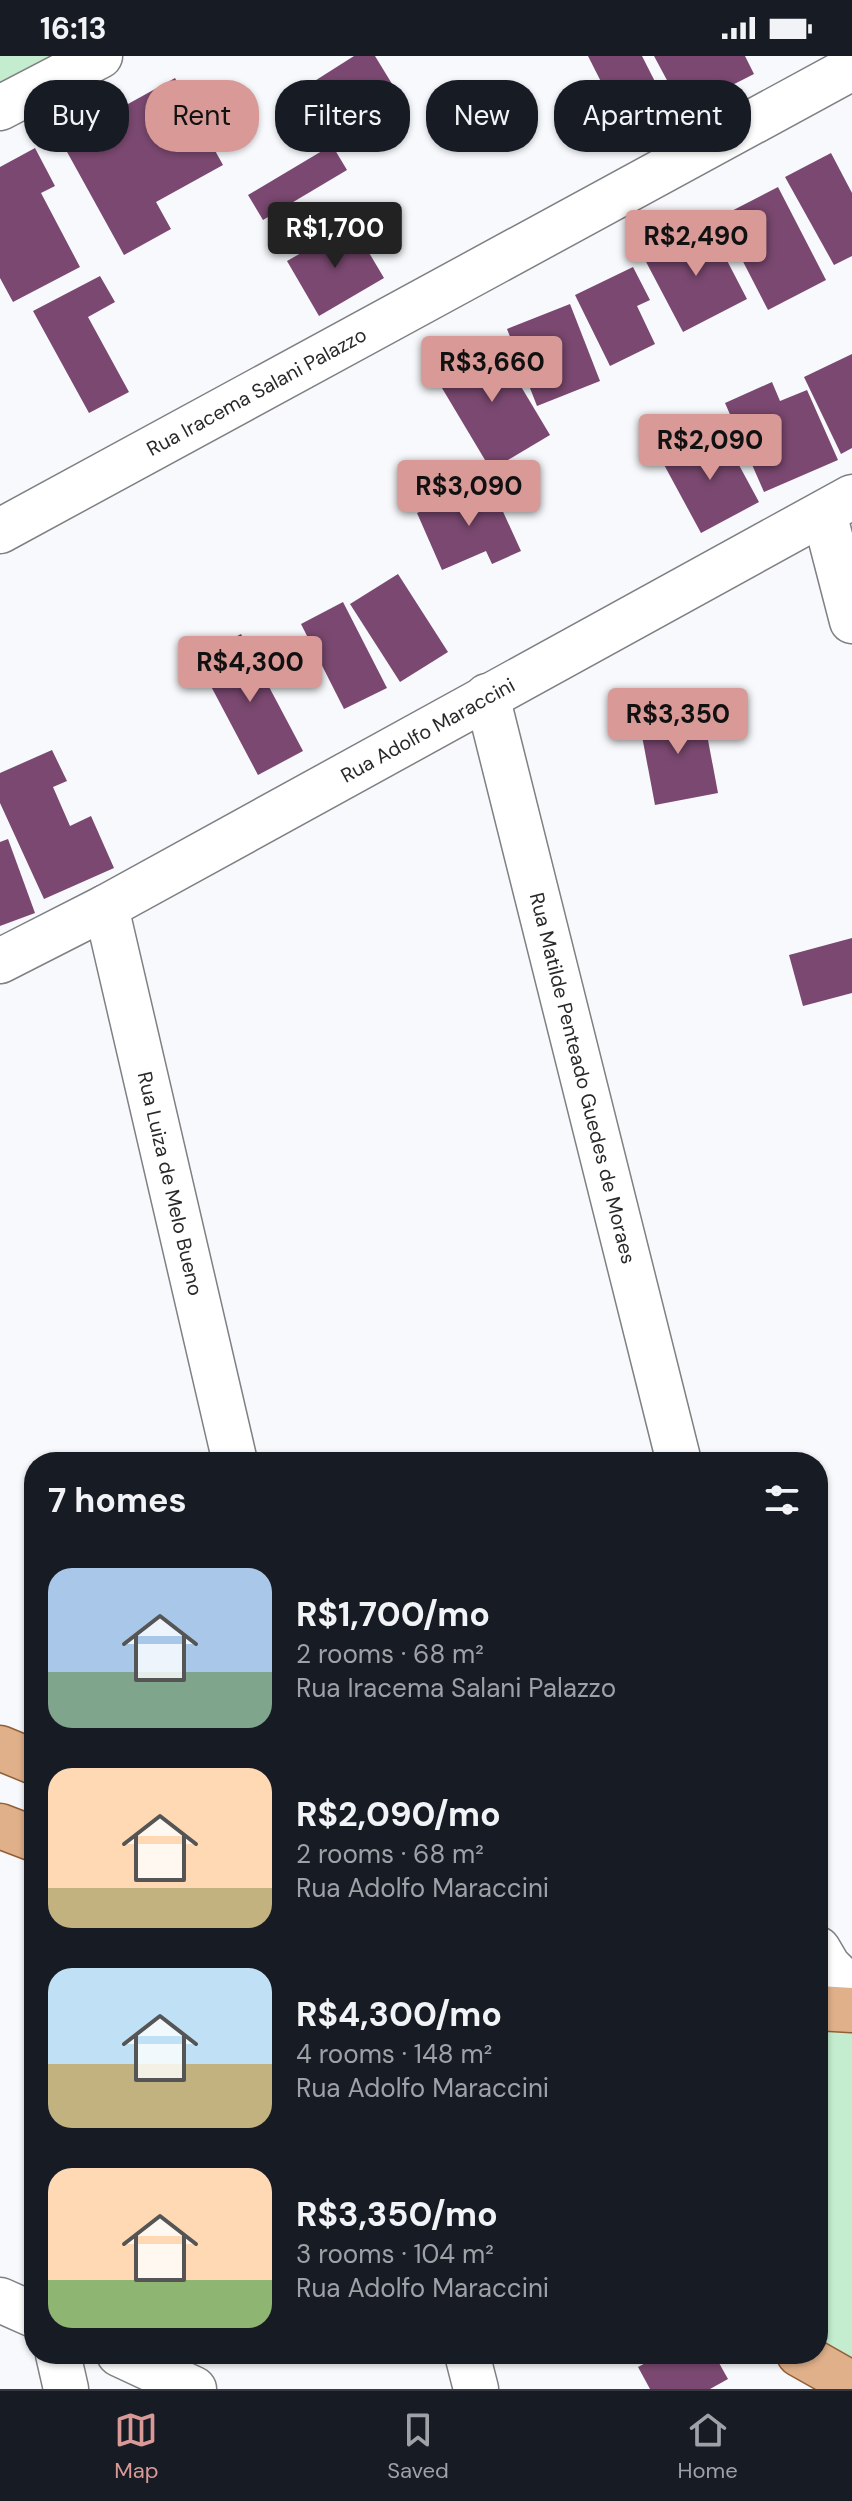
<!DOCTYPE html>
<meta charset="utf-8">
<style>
:root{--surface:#171b24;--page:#20242c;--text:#f1f3f6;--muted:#9ea1a6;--line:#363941;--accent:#d89997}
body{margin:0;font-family:"DM Sans",sans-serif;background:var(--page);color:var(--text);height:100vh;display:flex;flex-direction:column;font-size:30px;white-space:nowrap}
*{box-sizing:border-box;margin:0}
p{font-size:26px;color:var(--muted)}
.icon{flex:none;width:44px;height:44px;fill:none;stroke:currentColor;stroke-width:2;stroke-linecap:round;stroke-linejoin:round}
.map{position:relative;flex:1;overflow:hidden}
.panel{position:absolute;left:24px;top:1396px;width:804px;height:912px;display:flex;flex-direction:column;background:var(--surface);border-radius:32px;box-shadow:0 2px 6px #0004}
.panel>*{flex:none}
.top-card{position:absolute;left:24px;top:24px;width:804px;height:72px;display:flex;gap:16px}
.price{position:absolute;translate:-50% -68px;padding:0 18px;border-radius:8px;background:var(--accent);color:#111;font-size:26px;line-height:52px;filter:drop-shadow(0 2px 4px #0008)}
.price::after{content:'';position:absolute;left:50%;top:48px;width:24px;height:18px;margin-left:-12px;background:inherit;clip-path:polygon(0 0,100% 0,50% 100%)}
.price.current{background:#222;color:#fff}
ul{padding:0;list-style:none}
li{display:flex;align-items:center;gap:24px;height:200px;padding:0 24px}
li span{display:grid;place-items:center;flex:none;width:224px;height:160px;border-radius:24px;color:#555}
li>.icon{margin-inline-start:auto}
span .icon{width:96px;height:96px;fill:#fffc;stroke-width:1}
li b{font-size:34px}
h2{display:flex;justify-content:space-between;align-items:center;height:96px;padding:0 24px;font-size:34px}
.chip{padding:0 28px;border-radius:32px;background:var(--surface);box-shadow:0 2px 6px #0004;font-size:28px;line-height:72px}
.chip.current{background:var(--accent);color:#111}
.status{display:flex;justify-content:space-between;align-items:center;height:56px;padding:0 40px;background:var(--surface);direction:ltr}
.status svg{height:22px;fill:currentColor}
.menu{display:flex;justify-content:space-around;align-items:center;height:112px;border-top:2px solid var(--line);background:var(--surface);font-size:22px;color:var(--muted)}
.menu a{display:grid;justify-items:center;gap:4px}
.menu .current{color:var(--accent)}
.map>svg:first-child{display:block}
.green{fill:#c3edce}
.building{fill:#7a4870}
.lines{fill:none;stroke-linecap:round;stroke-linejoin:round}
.minor-casing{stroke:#7f8083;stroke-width:47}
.major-casing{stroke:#935f36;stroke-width:47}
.minor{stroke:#fff;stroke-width:44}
.major{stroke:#e0b08a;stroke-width:44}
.labels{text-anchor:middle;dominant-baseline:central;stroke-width:8;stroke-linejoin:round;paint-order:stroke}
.street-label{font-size:20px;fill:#29292b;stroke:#f8f9fc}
</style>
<div class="status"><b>16:13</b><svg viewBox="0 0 49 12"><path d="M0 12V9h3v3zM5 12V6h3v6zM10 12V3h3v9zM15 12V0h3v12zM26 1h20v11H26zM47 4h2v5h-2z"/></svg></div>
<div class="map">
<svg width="852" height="2333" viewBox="0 0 852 2333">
<rect width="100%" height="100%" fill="#f8f9fc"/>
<g class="green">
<polygon points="0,0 57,0 0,30"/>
<polygon points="818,1952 852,1954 852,2328 818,2298"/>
</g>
<g class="building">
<polygon points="354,0 375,0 397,36 330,77 302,33"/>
<polygon points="588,0 642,0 674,63 631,85"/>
<polygon points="654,0 745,0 754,18 683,54"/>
<polygon points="175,22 223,109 156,146 171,173 124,199 61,85"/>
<polygon points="332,89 347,114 263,164 248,139"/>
<polygon points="35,92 55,130 41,137 80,211 13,246 0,222 0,111"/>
<polygon points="831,97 852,137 852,200 834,209 785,121"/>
<polygon points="778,131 826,224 768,254 720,161"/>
<polygon points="352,168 384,222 319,260 287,205"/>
<polygon points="708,168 747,243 683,276 644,202"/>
<polygon points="633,211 650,244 637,250 655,288 610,310 575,239"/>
<polygon points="100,220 115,246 88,261 129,336 89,357 33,255"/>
<polygon points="570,248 600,325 537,350 507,273"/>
<polygon points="492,282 550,379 491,414 433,317"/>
<polygon points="852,298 852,392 841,398 804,321"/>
<polygon points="772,326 780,345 807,334 838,404 764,436 725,347"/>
<polygon points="720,374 759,446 701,477 662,405"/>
<polygon points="489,425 521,495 492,508 486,495 442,514 417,457"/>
<polygon points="398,518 448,596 400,626 350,548"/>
<polygon points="343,546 387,632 344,653 301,568"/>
<polygon points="241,578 303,695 258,719 196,602"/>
<polygon points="702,652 718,737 655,749 639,664"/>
<polygon points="52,694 67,725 53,731 70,770 91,760 114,812 44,843 0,747 0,717"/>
<polygon points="8,783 35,857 0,870 0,786"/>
<polygon points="852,882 852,937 803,950 789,899"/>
<polygon points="662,2298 714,2298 728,2323 710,2333 650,2333 638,2311"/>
</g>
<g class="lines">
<defs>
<g id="minor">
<polyline points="0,52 100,0"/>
<polyline points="824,457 852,565"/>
<path id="s1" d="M0,475L852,12"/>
<path id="s2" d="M487,640L679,1406"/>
<path id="s3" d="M106,851L235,1406"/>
<path id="s4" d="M0,905L106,851L852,441"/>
<polyline points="818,1893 828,1910 852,1934"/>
<polyline points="0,2244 34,2259"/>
<polyline points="58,2298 66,2333"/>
<polyline points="119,2298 194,2333"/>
<polyline points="467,2298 476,2333"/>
</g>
<g id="major">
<polyline points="0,1692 34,1706"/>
<polyline points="0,1770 34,1783"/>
<polyline points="818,1952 852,1954"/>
<polyline points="799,2298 852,2328"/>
</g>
</defs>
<use href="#minor" class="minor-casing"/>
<use href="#major" class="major-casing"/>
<use href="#minor" class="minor"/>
<use href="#major" class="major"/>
</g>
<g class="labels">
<g class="street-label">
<text stroke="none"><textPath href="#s1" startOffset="292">Rua Iracema Salani Palazzo</textPath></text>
<text stroke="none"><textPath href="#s4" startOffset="486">Rua Adolfo Maraccini</textPath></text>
<text stroke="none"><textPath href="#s2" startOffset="394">Rua Matilde Penteado Guedes de Moraes</textPath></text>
<text stroke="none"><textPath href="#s3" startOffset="284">Rua Luiza de Melo Bueno</textPath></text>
</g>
</g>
</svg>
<b class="price current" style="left:335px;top:214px">R$1,700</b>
<b class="price" style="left:696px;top:222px">R$2,490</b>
<b class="price" style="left:492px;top:348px">R$3,660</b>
<b class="price" style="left:710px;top:426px">R$2,090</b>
<b class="price" style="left:469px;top:472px">R$3,090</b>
<b class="price" style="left:250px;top:648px">R$4,300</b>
<b class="price" style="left:678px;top:700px">R$3,350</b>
<div class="top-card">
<a class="chip">Buy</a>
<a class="chip current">Rent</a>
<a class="chip">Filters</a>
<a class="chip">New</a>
<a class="chip">Apartment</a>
</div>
<section class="panel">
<h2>7 homes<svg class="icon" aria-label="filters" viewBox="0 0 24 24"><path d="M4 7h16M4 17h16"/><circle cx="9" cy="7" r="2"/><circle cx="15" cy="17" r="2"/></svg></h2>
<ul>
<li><span style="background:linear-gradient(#a9c7e8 65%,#7fa58c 0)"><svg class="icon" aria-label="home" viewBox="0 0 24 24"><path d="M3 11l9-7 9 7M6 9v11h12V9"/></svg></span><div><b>R$1,700/mo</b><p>2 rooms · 68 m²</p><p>Rua Iracema Salani Palazzo</p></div></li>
<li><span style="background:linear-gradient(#ffd9b3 75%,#c2b280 0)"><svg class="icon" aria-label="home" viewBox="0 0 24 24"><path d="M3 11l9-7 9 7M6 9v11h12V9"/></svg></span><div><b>R$2,090/mo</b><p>2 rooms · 68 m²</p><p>Rua Adolfo Maraccini</p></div></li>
<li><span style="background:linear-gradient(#bfe0f5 60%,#c2b280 0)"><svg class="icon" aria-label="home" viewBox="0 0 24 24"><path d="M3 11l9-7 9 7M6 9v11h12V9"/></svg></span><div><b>R$4,300/mo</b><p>4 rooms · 148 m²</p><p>Rua Adolfo Maraccini</p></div></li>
<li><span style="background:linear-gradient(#ffd9b3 70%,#8fb573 0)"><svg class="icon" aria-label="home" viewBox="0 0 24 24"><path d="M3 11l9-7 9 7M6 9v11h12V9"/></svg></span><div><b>R$3,350/mo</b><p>3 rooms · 104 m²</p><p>Rua Adolfo Maraccini</p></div></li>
</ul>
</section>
</div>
<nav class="menu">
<a class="current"><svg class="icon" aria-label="map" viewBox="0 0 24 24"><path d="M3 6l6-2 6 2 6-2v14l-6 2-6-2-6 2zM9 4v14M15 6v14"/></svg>Map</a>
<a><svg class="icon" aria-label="saved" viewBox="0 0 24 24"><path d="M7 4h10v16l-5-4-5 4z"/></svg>Saved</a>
<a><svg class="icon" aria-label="home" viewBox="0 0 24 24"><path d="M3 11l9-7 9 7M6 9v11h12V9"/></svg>Home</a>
</nav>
